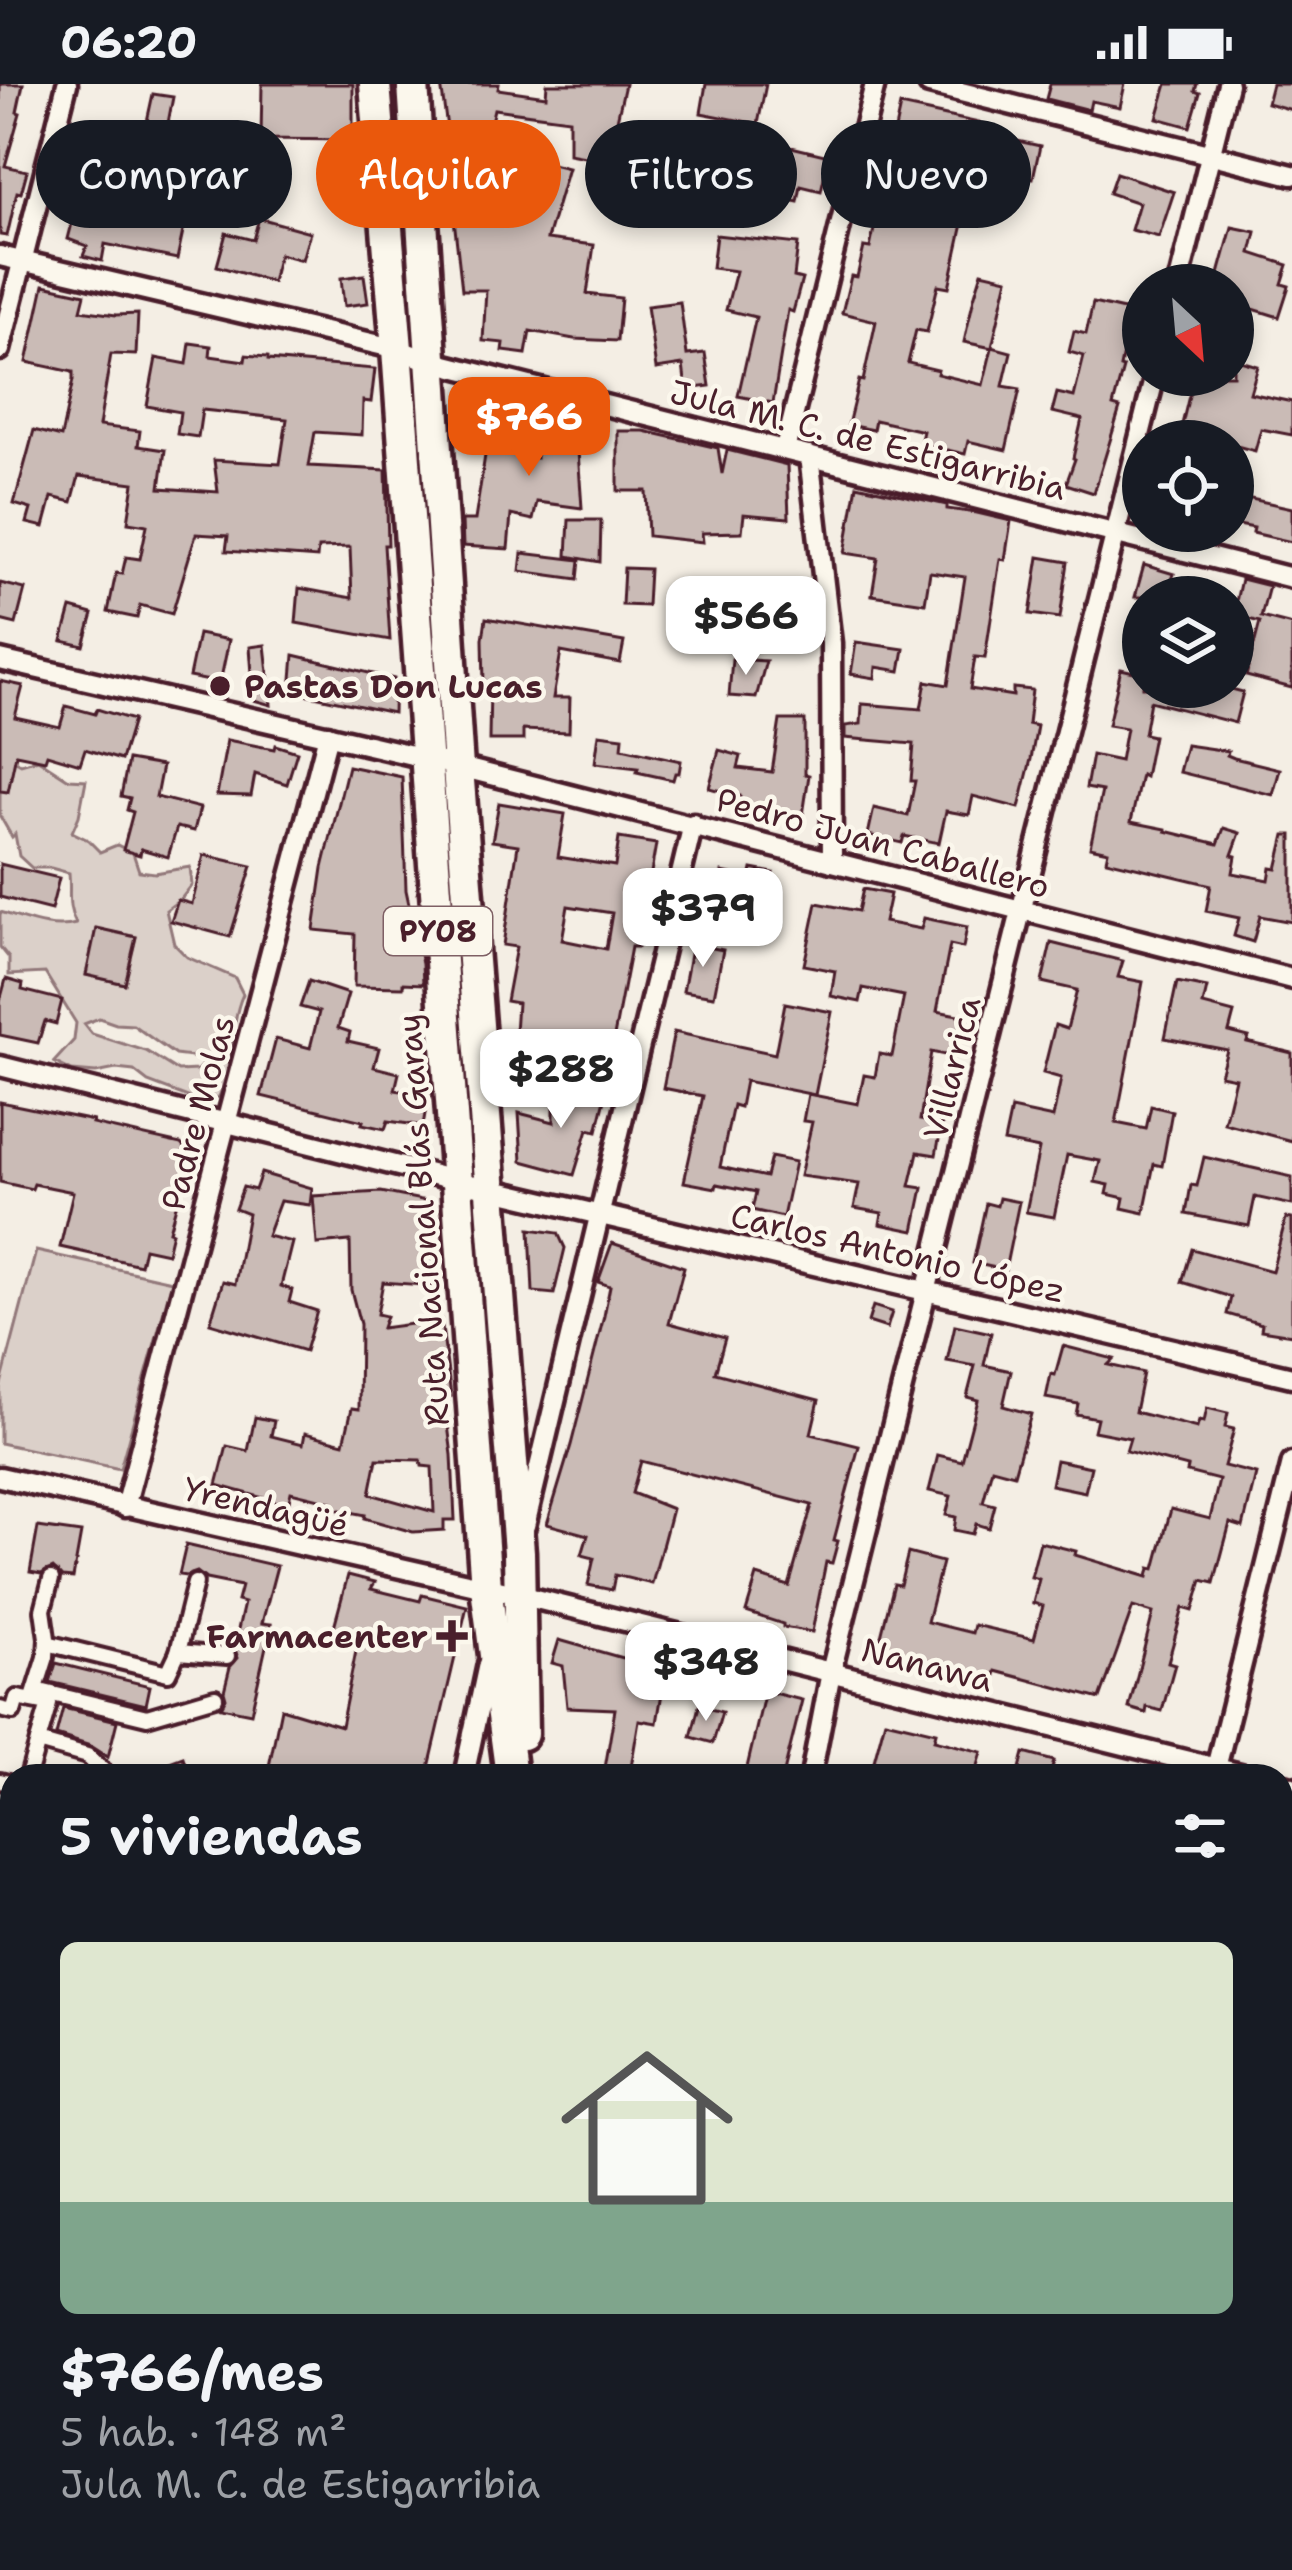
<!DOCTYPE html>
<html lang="es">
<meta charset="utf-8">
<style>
:root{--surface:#171b24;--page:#20242c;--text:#f1f3f6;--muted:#9ea1a6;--line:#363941;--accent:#ea580c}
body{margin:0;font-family:"Shantell Sans",sans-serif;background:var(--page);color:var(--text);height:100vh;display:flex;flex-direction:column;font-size:45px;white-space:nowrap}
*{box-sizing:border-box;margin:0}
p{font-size:39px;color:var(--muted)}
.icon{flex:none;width:66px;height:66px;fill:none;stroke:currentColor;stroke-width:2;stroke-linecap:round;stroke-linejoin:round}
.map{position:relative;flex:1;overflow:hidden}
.panel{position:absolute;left:0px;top:1680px;width:1293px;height:807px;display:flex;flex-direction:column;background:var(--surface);border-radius:36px 36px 0 0;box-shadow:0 6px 18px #0003}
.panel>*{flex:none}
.guide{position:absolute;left:36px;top:36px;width:1221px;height:108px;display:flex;gap:24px}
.needle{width:78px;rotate:154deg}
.buttons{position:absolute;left:1122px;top:180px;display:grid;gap:24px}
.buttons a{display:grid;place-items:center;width:132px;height:132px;border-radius:50%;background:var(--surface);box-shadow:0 6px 18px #0003;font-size:60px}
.price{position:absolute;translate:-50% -102px;padding:0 27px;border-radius:24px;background:#fff;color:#222;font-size:39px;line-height:78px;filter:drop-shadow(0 3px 6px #0008)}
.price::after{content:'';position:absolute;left:50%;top:72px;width:36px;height:27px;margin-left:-18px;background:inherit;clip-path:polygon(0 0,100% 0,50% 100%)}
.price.on{background:var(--accent);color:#fff}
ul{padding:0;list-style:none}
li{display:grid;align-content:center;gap:24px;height:636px;padding:0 60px}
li+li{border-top:3px solid var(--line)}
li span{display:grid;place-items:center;height:372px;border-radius:18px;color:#555}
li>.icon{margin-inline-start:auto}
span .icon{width:216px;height:216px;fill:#fffc;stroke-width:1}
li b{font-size:51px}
h2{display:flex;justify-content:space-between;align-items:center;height:144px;padding:0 60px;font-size:51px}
.tag{padding:0 42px;border-radius:54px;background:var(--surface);box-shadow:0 6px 18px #0003;font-size:42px;line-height:108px}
.tag.on{background:var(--accent);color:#fff}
.status{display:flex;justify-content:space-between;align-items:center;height:84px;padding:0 60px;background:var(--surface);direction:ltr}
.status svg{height:33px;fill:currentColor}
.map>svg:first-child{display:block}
.built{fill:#e7dfd6}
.green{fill:#dbd0c9;stroke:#92787a;stroke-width:3;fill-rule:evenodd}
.building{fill:#cabbb6;stroke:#4a1f2b;stroke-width:3;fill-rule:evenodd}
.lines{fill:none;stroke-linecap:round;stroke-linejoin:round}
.pedestrian-casing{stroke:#4a1f2b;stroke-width:22}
.minor-casing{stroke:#4a1f2b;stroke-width:27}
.trunk-casing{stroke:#4a1f2b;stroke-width:39}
.pedestrian{stroke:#fbf7ec;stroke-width:14}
.minor{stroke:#fbf7ec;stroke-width:18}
.trunk{stroke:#fbf7ec;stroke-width:30}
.poi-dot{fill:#4a1f2b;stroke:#fbf7ec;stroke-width:4.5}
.labels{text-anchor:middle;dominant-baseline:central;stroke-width:9;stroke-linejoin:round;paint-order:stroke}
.shield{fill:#fbf7ec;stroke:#7f6065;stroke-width:3}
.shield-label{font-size:30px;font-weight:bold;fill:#4a1f2b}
.street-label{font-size:33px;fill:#4a1f2b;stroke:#fbf7ec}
.poi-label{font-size:33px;font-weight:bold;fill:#4a1f2b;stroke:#fbf7ec;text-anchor:start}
</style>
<div class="status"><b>06:20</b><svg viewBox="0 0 49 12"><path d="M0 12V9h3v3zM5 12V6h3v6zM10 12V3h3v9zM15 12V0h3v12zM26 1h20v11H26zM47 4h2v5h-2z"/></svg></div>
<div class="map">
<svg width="1292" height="2486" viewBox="0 0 1292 2486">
<rect width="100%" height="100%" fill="#f4eee4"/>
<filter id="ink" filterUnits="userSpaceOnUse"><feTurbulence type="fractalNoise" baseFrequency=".00833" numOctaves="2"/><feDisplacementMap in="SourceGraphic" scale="24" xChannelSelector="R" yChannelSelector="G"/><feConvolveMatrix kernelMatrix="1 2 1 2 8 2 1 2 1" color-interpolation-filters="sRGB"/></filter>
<g filter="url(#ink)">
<g class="built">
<polygon points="12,1980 12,2183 0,2180 0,2023"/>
<polygon points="0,2220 12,2224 12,2475 250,2475 247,2486 0,2486"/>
<polygon points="284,2475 535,2475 534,2486 281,2486"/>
<polygon points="634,2475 992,2475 990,2486 631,2486"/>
</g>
<g class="green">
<path d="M7,672L21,680L38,675L69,695L86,696L79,732L72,748L88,756L100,768L117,761L133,769L139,787L155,789L190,783L192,801L181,815L166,826L174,860L187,873L235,894L243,910C234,930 233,954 231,976C231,988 223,1002 219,1013L201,1018L148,998L134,987L116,985L96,989L72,987L54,978L74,956L76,939L45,889L9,891V874L0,863V828C25,835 51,847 76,840C66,821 71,810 69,789L51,784H32L19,772L15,750L12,753L0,732V675ZM96,845L136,853L124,900L86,891ZM99,934L116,940L133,941L175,971L208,975L197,986L178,987L146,967L92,950L84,940Z"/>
<polygon points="36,1167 172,1197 120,1385 0,1359 0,1304"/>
</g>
<g class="building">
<polygon points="0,0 23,0 17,28 20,29 5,82 27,87 21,109 17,108 7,152 0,151"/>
<polygon points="262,0 353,0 353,56 261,55"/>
<polygon points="441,0 499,0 498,5 546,12 547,0 625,0 617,36 662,45 654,86 569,70 569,35 494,25 486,59 448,51"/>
<polygon points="706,0 766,0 758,40 701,29"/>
<polygon points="1050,0 1125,0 1120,23 1091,17 1089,26 1046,15"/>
<polygon points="1167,0 1197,0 1195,7 1200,9 1190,43 1157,34"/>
<polygon points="1272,0 1292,0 1292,26 1267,19"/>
<polygon points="153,10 173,13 164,60 159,60 159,118 188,124 177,175 105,160 102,177 83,172 87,162 68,155 85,89 122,98 130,41 146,42"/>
<polygon points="900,22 997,43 995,52 1040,62 1033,94 976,81 949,203 938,201 927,248 916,246 908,279 938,286 937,290 983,301 992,264 964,258 974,214 982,188 1008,194 992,263 1011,268 1003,302 1020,305 1006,366 968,357 965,370 920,360 923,347 875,336 873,346 848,341 859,296 863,297 876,237 842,229 851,192 857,193 864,163 870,164"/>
<polygon points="779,60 829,72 821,107 801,102 798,118 784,115 781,130 740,121 748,91 771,96"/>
<polygon points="536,76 568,84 547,155 594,161 587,210 621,214 617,257 574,255 530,247 526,270 503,267 504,259 483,257 486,206 462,206 452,117 483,118 484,130 523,131"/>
<polygon points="1116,89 1174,108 1159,153 1131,146 1139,119 1109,109"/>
<polygon points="259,134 310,148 302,176 279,170 272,198 217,182 226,149 253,156"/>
<polygon points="1232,143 1256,148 1251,169 1288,181 1282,200 1289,202 1279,233 1247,223 1236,255 1233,255 1233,201 1216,201"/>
<polygon points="716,151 798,160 794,193 802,195 793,228 788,226 773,319 738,312 756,233 726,226 736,187 712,184"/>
<polygon points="364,191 368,219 344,222 341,194"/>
<polygon points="44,201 85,210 81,226 116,231 138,230 136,271 111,270 99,342 140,347 138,362 165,366 160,404 218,408 214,376 280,380 287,335 202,326 198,353 177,350 180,328 147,322 156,274 187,280 190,259 211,262 210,272 245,277 246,271 268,273 268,276 375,285 371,318 363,317 362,351 315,348 309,382 386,386 388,461 384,461 390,556 296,539 299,504 352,514 350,463 318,464 317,474 226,467 228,452 196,450 172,530 140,521 137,534 108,528 116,489 122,490 126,473 140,475 147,441 128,438 134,399 79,392 72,418 52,413 44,443 27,439 31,425 14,420 34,346 61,353 73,296 73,288 27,278"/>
<polygon points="680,218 687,271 705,269 710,302 686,305 683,281 656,285 647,222"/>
<polygon points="1093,219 1128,227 1121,258 1125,259 1120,283 1123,284 1113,322 1120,324 1094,409 1066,400 1075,375 1073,374 1082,335 1052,328 1057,309 1074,313 1084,272 1069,268 1074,247 1086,250"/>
<polygon points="1233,275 1258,282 1250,309 1292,318 1292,351 1261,345 1255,367 1233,361 1233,357 1178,357 1194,291 1233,291"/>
<polygon points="538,319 584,331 584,368 578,367 582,424 537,418 533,436 511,431 508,465 463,462 462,436 475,436 486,365 536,374"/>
<polygon points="618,347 644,347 718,364 722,390 727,366 787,381 789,434 744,430 742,448 702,449 703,458 648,452 646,407 618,407"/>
<polygon points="857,401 947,421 947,425 977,429 1011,437 1005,476 1000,475 985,574 975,573 970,605 1013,612 1013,604 1032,606 1028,640 1037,642 1031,675 1019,724 973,712 969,731 946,727 939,759 904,752 902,759 868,751 874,724 908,732 915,697 911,697 914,660 845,654 845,642 861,640 862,620 921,625 926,597 948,601 965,493 930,488 925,519 872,511 878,474 845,469"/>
<polygon points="1233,411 1292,424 1292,458 1253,449 1254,444 1233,440"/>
<polygon points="569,436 601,436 600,478 567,472"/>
<polygon points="522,469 580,476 578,495 520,487"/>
<polygon points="1039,473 1068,478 1060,534 1030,530"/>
<polygon points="1144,481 1174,490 1166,513 1135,513"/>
<polygon points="624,484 649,485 647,522 622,521"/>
<polygon points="1241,495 1269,502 1261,533 1292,541 1292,604 1246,592 1260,538 1233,531"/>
<polygon points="0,499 25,505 16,540 0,536"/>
<polygon points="71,524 93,530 84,562 62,557"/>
<polygon points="486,534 624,558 620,579 561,568 553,614 570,614 569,648 523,646 523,656 489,656 490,602 484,602 483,555"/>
<polygon points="198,550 229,556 220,599 189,593"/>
<polygon points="856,558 904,565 900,587 876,583 875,594 851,590"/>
<polygon points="265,561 270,606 271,621 254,616 250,563"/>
<polygon points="294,571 394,595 393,629 291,607"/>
<polygon points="732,575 766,577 756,614 729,612"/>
<polygon points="1121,585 1143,590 1143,603 1224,603 1243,608 1235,639 1150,617 1144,650 1153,652 1145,693 1141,691 1131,738 1166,745 1166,747 1218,760 1224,744 1240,749 1232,771 1236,772 1233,789 1269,796 1271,784 1277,785 1285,751 1292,751 1292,838 1260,832 1253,858 1234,852 1239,834 1206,827 1211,801 1106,776 1108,767 1090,763 1102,707 1086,704 1092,671 1120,677 1126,644 1108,641"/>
<polygon points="0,597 23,602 15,633 60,643 66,622 95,630 97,625 133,636 121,676 85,665 80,680 47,670 45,676 16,670 8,708 0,707"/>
<polygon points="780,636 805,636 805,690 809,691 803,731 739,722 740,712 709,704 719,666 741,672 738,684 772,688"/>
<polygon points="599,650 623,653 622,664 681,677 679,689 675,689 673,696 637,688 638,684 595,679"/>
<polygon points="227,656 274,665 275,661 297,668 287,700 255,690 251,712 217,711"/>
<polygon points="1186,661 1228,667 1227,671 1234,674 1280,685 1273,711 1179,688"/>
<polygon points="128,676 162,682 156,713 200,724 194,747 177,743 168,773 141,765 140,771 123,766 133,728 127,726 130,714 121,712"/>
<polygon points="348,682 402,693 406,806 422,880 423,900 403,899 403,903 354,902 355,850 314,846 323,784"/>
<path d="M499,719L565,730L558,773L615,782L619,754L656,760L638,863H631L610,973L570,964L566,998L512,992L517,919L506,917L516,863L503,861L518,761L492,757ZM568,822L612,829L606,865L562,856Z"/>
<polygon points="204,771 252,782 230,853 171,837 178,816 192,820"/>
<polygon points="0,780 59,794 51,826 0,813"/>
<polygon points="752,785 773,789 760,852 738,848 741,834 713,828 722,788 750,794"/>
<polygon points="863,805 890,810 884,838 921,845 924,834 967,843 963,864 950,861 937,927 963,932 954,973 931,968 920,1036 942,1040 936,1071 918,1068 910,1102 923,1104 914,1147 880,1140 882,1129 854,1124 859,1100 800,1092 812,1038 803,1037 808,1010 858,1020 864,991 875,993 879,970 892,972 904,912 863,904 860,918 831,912 835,887 804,881 817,819 858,827"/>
<polygon points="96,844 136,853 125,900 86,891"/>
<polygon points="1051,859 1123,877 1118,893 1143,898 1116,1039 1146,1045 1151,1022 1172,1027 1162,1082 1154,1080 1144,1129 1122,1124 1124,1114 1107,1110 1109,1101 1095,1098 1100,1077 1067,1071 1054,1133 1026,1128 1039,1065 1004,1058 1011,1025 1053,1034 1061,994 1043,989 1055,941 1067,945 1077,906 1042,898"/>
<polygon points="692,860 723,866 714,912 683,907"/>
<polygon points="6,895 23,900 22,906 62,916 56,940 45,937 38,959 0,951 0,917"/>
<polygon points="309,897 348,910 338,944 350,948 348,957 379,964 374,983 399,989 395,1006 428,1011 423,1042 388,1037 385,1045 362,1040 363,1037 261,1012 276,955 310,964 319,928 300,923"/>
<polygon points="1177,898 1207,904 1203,921 1234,929 1229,948 1249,953 1247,958 1292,969 1292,1057 1224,1039 1235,994 1220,991 1227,966 1165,954"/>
<polygon points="785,919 832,928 815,1011 745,997 740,1023 733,1021 720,1083 766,1093 771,1073 795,1078 783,1133 752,1126 756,1108 717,1100 716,1104 684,1098 703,1012 663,1004 674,948 775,970"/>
<polygon points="554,1003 605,1015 597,1047 588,1045 574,1091 522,1077 519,1029 554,1038"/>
<polygon points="0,1018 93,1037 92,1040 181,1060 190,1071 169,1147 172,1148 167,1169 144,1164 140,1181 60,1163 73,1108 34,1100 32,1105 0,1098"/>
<polygon points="1204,1073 1292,1093 1292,1121 1255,1113 1249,1142 1186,1130 1191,1101 1197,1102"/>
<polygon points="261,1089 312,1104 310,1121 280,1117 267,1152 292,1158 281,1202 292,1206 289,1218 317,1227 305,1267 210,1239 223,1197 235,1200 248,1130 235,1125 243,1103 255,1106"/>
<path d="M381,1108L427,1117L433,1127L436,1202L383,1198L377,1230L386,1232L382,1244L441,1236L451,1312L444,1311L452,1371L455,1436H444V1446L413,1448L364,1434L365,1431L330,1424L332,1418L291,1408L288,1421L217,1401L227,1362L248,1367L255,1333L274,1337L271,1352L303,1360L305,1349L344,1359L352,1324L359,1325L360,1240L351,1206L350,1157L317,1160L313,1112ZM377,1375L421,1376L422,1382L432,1383L434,1428L370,1410Z"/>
<polygon points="999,1114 1019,1118 1005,1186 973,1179 986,1119 997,1122"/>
<polygon points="1286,1134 1292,1135 1292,1251 1261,1246 1262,1240 1227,1230 1231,1213 1182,1198 1192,1165 1272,1187"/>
<polygon points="530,1145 558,1149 565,1164 554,1210 533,1208"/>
<polygon points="612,1159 684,1183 669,1239 725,1254 715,1289 819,1316 811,1350 859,1362 834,1456 838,1457 832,1479 826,1478 812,1548 783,1543 783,1540 746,1528 757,1492 789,1502 812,1421 641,1377 632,1409 672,1425 652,1500 615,1491 612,1506 588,1501 594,1474 582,1471 588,1451 547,1440 571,1361 604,1232 610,1202 598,1198"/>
<polygon points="873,1222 892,1228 887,1244 868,1238"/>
<polygon points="955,1241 991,1249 984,1281 1011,1287 1003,1322 1031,1330 1014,1390 992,1384 983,1418 995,1421 989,1444 976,1440 973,1450 954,1446 956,1433 946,1431 951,1412 929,1407 938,1371 962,1377 978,1316 967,1313 975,1282 947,1277"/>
<polygon points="1063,1262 1114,1275 1108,1281 1143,1289 1135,1328 1197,1344 1199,1337 1204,1338 1207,1324 1228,1329 1225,1343 1234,1345 1224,1382 1256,1390 1243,1443 1230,1439 1214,1499 1202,1496 1193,1527 1183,1524 1168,1578 1175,1580 1162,1627 1147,1623 1146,1629 1129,1624 1153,1529 1133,1523 1100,1615 996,1587 992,1603 876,1572 894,1500 900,1501 908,1469 942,1478 927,1538 972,1549 974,1541 1034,1555 1043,1522 1033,1519 1039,1495 1031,1493 1040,1458 1076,1467 1075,1471 1148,1493 1150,1484 1155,1485 1171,1425 1210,1435 1219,1396 1187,1388 1188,1383 1126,1367 1130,1354 1094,1347 1097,1334 1076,1330 1078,1320 1046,1314 1051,1290 1055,1291"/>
<polygon points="1056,1376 1091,1383 1085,1408 1051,1401"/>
<polygon points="38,1443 81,1449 73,1494 62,1493 53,1484 41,1490 30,1488"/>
<polygon points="186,1461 277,1482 262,1539 271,1540 251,1629 221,1623 226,1614 224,1607 230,1583 238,1574 234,1563 244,1519 237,1517 241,1502 206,1495 197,1488 186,1492 179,1491"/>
<polygon points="348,1491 375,1498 371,1505 420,1517 422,1511 467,1522 427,1692 267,1692 281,1624 341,1642 358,1557 332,1550"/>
<polygon points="559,1556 633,1577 632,1580 666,1585 657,1639 639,1636 630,1689 605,1684 615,1625 567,1623 563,1582 552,1579"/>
<polygon points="56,1579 150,1602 146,1621 50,1598"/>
<polygon points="765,1607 802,1616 783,1692 745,1692"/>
<polygon points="699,1622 722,1628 713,1659 691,1653"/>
<polygon points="63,1624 117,1637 108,1673 91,1662 56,1651"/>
<polygon points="885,1636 936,1648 934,1656 982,1668 975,1692 947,1686 945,1692 870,1692"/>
<polygon points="1024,1669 1054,1677 1050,1692 1018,1692"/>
<polygon points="183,1673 189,1692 138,1692 137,1690"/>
</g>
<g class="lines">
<defs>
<g id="pedestrian">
<polyline points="47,1559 168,1589 178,1568 195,1499"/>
<polyline points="178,1568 227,1572"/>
<polyline points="36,1606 147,1633 215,1613"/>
<polyline points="34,1611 46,1573 47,1554 43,1526 51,1495"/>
<polyline points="0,1625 13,1628 17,1614 49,1620 28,1692"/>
<polyline points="38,1658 87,1672 109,1692"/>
<polyline points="0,1697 12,1700"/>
<polyline points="0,1789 12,1747"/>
</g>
<g id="minor">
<polyline points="929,0 1292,91"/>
<polyline points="0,172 397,265 430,277 1292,494"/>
<polyline points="1178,201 1228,0"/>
<polyline points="0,266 67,0"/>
<polyline points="785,366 875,0"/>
<polyline points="809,372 831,559 832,778"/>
<polyline points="0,576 425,674 1292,895"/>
<polyline points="0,982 490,1105 1292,1293"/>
<polyline points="0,1393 520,1511 1249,1692"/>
<polyline points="125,1423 328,651"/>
<polyline points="525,1442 693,740"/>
<polyline points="464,1692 488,1580"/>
<polyline points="811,1692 831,1588 1155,291"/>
<polyline points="1214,1692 1292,1379"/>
<polyline points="1281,1700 1292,1703"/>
<polyline points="0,1797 12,1801"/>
<polyline points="0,1960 12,1915"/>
<polyline points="1281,2110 1292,2113"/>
<polyline points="0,2198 12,2201"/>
<polyline points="1133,2475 1177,2486"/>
<polyline points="270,2486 273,2475"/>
<polyline points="623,2486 625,2475"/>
<polyline points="1009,2486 1012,2475"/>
</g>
<g id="trunk">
<polyline points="375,0 397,265 486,1503 511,1692"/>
<polyline points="413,0 458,684 519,1468 522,1650"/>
<polyline points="554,2486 555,2475"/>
</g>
</defs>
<use href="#pedestrian" class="pedestrian-casing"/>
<use href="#minor" class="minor-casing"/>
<use href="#trunk" class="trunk-casing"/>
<use href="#pedestrian" class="pedestrian"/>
<use href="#minor" class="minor"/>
<use href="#trunk" class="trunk"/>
</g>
</g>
<g class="poi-dot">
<circle cx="220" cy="602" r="12"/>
<path d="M446 1534h12v12h12v12h-12v12h-12v-12h-12v-12h12z"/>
</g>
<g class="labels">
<rect class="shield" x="384" y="823" width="108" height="48" rx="9"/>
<g class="shield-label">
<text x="438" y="847">PY08</text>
</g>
<g class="street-label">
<text transform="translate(868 356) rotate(14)">Jula M. C. de Estigarribia</text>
<text transform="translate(883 759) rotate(15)">Pedro Juan Caballero</text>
<text transform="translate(952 984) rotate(-76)">Villarrica</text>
<text transform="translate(198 1029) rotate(-75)">Padre Molas</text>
<text transform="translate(423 1136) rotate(-94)">Ruta Nacional Blás Garay</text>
<text transform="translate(898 1169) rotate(13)">Carlos Antonio López</text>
<text transform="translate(266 1423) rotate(13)">Yrendagüé</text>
<text transform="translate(927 1581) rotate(14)">Nanawa</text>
</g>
<g class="poi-label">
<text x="244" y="602">Pastas Don Lucas</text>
<text x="428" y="1552" text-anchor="end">Farmacenter</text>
</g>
</g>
</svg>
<div class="buttons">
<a><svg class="needle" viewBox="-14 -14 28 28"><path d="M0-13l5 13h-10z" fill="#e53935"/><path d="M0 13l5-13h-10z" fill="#9ea1a6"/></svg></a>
<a><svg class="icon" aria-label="locate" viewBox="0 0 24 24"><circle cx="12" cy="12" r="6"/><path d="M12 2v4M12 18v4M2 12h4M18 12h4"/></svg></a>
<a><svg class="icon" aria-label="layers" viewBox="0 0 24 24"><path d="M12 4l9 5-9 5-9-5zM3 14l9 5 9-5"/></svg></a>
</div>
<b class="price on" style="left:529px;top:395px">$766</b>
<b class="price" style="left:746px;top:594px">$566</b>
<b class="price" style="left:703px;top:886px">$379</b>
<b class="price" style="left:561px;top:1047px">$288</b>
<b class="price" style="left:706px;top:1640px">$348</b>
<div class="guide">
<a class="tag">Comprar</a>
<a class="tag on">Alquilar</a>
<a class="tag">Filtros</a>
<a class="tag">Nuevo</a>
</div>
<section class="panel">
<h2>5 viviendas<svg class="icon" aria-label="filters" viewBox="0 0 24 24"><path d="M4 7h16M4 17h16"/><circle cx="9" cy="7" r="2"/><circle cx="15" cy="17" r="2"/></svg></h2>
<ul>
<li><span style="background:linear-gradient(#dfe7d0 70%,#7fa58c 0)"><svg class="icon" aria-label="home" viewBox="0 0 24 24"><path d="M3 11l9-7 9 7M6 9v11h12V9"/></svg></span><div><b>$766/mes</b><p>5 hab. · 148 m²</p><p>Jula M. C. de Estigarribia</p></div></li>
</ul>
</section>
</div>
